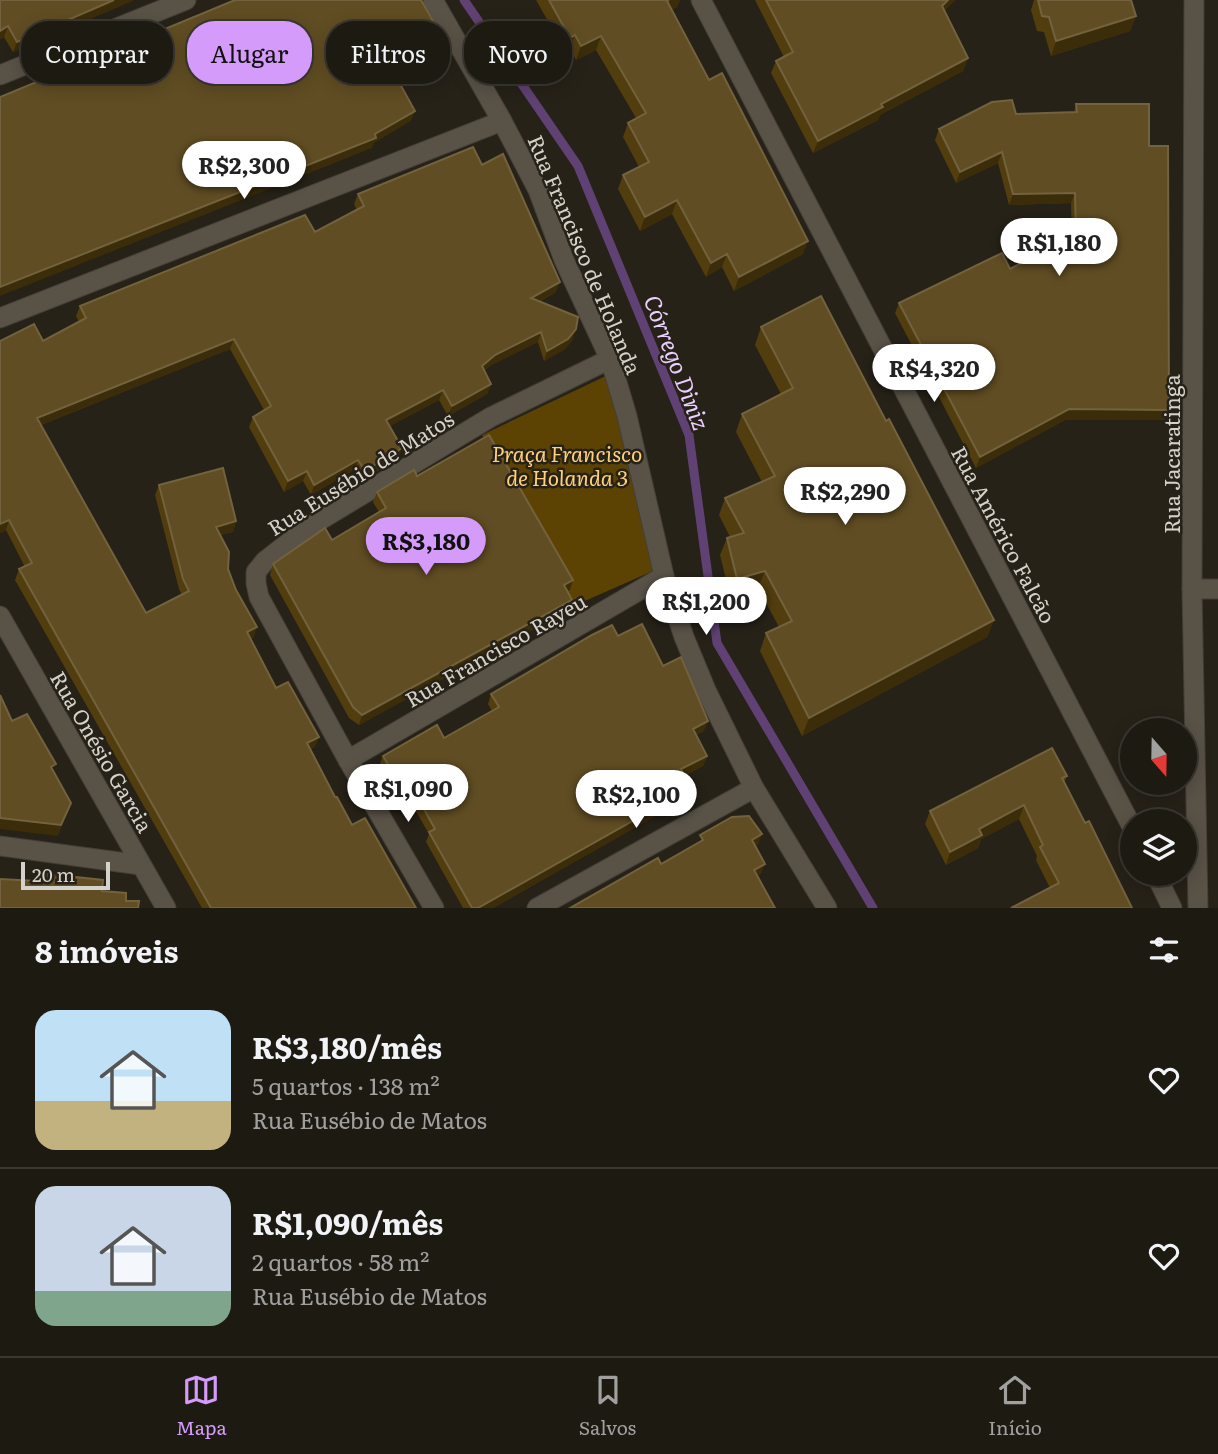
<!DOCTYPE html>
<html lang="pt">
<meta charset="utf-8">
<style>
:root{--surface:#1d1a12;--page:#25231b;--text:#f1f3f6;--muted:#a0a19f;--line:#3b3832;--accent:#d59bfa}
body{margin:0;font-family:Literata,serif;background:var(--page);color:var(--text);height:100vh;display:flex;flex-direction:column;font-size:26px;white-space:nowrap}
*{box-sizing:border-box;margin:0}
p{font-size:23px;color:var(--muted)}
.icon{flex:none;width:38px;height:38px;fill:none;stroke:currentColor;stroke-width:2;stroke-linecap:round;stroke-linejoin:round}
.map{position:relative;height:908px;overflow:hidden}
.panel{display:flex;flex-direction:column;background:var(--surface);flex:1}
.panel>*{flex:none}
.top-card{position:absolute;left:21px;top:21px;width:700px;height:63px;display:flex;gap:14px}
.needle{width:46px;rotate:160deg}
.fabs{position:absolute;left:1120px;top:718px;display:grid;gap:14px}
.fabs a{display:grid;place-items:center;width:77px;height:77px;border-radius:50%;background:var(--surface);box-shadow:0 4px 18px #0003,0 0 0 2px var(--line);font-size:35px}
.scale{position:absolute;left:21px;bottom:18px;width:89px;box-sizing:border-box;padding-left:7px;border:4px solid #d5d2cb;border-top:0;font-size:19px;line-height:24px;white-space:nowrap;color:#d5d2cb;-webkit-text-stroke:5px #272218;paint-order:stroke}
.price{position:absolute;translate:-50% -60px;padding:0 16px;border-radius:24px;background:#fff;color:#222;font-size:23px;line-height:46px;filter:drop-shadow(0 2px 4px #0008)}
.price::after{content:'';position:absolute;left:50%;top:42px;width:21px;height:16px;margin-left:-10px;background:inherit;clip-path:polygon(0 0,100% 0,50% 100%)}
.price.active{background:var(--accent);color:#111}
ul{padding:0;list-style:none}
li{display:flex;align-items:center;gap:21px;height:175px;padding:0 35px}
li+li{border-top:2px solid var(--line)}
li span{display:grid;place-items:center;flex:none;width:196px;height:140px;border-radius:21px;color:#555}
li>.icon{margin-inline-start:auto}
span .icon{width:84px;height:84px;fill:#fffc;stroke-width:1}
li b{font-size:30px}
h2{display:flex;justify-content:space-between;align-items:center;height:84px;padding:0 35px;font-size:30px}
.chip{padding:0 24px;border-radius:28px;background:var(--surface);box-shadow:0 4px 18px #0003,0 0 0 2px var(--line);font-size:24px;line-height:63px}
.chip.active{background:var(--accent);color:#111}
.dock{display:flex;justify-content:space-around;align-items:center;height:98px;border-top:2px solid var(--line);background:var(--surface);font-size:19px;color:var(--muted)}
.dock a{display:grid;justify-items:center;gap:4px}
.dock .active{color:var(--accent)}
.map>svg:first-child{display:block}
.green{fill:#5d4303}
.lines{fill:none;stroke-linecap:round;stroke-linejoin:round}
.stream{stroke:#604173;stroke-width:9}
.minor-casing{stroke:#433f38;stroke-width:21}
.minor{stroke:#595247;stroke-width:19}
.wall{fill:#523d0e}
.shaded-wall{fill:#3b2c0a}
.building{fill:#604d23;stroke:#72623d;stroke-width:2}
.labels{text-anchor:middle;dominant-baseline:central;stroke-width:5;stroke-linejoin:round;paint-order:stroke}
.street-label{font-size:21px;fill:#d5d2cb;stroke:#272218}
.park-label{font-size:21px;font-style:italic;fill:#fed17a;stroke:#272218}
.water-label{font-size:23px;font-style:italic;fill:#ebcffe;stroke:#272218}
</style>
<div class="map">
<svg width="1218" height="908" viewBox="0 0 1218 908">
<rect width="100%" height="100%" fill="#272218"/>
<polygon class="green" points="610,374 653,571 571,607 482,435"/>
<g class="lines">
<polyline class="stream" points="464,0 578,166 689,435 717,643 873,908"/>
<defs>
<g id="minor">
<polyline points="433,0 502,121 538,190 564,260 610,359 627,416 664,576 684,637 706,690 754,788 827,908"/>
<polyline points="701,0 1132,827"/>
<polyline points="1194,0 1192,589 1198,908"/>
<polyline points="0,75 186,0"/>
<polyline points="0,318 502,121"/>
<polyline points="1192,589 1218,589"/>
<polyline points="0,616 166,908"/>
<polyline points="348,760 664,576"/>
<polyline points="0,846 141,865"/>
<polyline points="1155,873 1172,908"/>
<polyline points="434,908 348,760 259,597 256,583 256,572 265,561 307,528 491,417 610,359"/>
<polyline points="537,908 754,788"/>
</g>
</defs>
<use href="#minor" class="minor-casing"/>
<use href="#minor" class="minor"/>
</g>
<g class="wall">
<polygon points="0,0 134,0 13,52 4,37 0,39"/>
<polygon points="536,0 680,0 677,7 671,10 803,254 734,291 722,267 706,277 672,214 640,231 618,189 623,175 639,167 623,137 628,123 636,118 596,50 576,60 570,48 565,51"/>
<polygon points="755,0 955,0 944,11 968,58 963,71 880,115 878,120 813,153 771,73 776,61 784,57"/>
<polygon points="1034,0 1131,0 1136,16 1130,31 1051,56 1044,32 1037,31 1031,10"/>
<polygon points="1076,104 1149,146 1165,420 1065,420 976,468 895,313 899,303 1010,269 1072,242 1071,203 1009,205 998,163 956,183 935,140 939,129 1016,114 1074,112"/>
<polygon points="482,165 556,292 539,302 573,339 565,349 544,361 538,342 491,365 484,371 491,384 487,394 448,416 439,400 390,426 398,459 361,481 354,470 311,495 303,481 284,492 249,427 253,417 264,410 230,349 41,425 146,613 182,595 179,589 155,495 159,485 236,521 233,532 220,535 228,569 254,637 251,639 276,688 315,747 310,749 335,797 352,825 416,908 202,908 15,580 19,569 25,567 6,530 0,533 0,341 43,341 79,322 76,316 80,306 315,232 357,210 354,204 358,194"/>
<polygon points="761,327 886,421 994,620 987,637 802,736 760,651 766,633 779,627 758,588 730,596 720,555 727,538 730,537 719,515 725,498 762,482 736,432 742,414 781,394 755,345"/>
<polygon points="417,476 570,590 567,591 572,600 569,610 359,725 349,718 270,575 273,564 332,540 379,512 373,502 377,492"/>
<polygon points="618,636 663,666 704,731 696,735 707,756 703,766 684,776 691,788 687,798 493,908 463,908 426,842 429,834 405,792 397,797 379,766 383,756 444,738 492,711 488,704 491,694"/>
<polygon points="1067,776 1064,783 1085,823 1132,908 1050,888 1036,860 1037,856 1019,819 981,839 978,848 946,865 925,824 930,811"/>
</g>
<g class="shaded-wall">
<polygon points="114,0 134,0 13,52 17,42"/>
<polygon points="669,0 680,0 677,7 662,15 667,1"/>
<polygon points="948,0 955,0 937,19 942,6"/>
<polygon points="1136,16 1130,31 1051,56 1056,41"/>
<polygon points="8,26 4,37 0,39 0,31"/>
<polygon points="575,35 570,48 565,51 570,38"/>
<polygon points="601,36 596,50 576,60 581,46"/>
<polygon points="444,40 440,50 385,74 389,64"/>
<polygon points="968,58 963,71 880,115 878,120 813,153 818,141 881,104"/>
<polygon points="415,111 411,121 374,143 372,148 0,296 0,287 375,134"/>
<polygon points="1002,152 998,163 956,183 960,172"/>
<polygon points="1075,193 1071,203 1009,205 1013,194"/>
<polygon points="677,200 672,214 640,231 645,217"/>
<polygon points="808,241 803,254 734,291 739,277"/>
<polygon points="727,254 722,267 706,277 711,263"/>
<polygon points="560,282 556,292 527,308 531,298"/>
<polygon points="576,329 573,339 565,349 544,361 547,351"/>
<polygon points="541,332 538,342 491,365 478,376 482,366 495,355"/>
<polygon points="234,339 230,349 33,428 37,418"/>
<polygon points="491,384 487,394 448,416 452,406"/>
<polygon points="443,390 439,400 383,430 386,420"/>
<polygon points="1069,409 1169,410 1165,420 1065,420 976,468 980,457"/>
<polygon points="402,448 398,459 361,481 365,471"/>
<polygon points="358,460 354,470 311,495 314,485"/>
<polygon points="307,471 303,481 284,492 288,481"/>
<polygon points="9,520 6,530 0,533 0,524"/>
<polygon points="236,521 233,532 212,537 216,527"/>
<polygon points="765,571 758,588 730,596 737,579"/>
<polygon points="573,580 570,590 560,595 564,585"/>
<polygon points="572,600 569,610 359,725 362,715"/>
<polygon points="994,620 987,637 802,736 809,718"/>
<polygon points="257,627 254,637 244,642 247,632"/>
<polygon points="708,721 704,731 689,739 693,729"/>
<polygon points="319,737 315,747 303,753 307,743"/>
<polygon points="707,756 703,766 677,779 681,769"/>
<polygon points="409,782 405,792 397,797 401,787"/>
<polygon points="691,788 687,798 493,908 478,908"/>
<polygon points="71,803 58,836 0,829 0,818"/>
<polygon points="1024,805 1019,819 981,839 978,848 946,865 950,852 979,829"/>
<polygon points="762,834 758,845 748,850 752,840"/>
<polygon points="765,864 761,874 750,881 754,870"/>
</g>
<g class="building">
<polygon points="0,0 114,0 17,42 8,26 0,31"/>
<polygon points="235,0 421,0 444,40 389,64 415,111 375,134 376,138 0,287 0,97"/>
<polygon points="549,0 669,0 667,1 709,80 722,73 808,241 739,277 727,254 711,263 677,200 645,217 623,175 649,162 628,123 646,113 601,36 581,46 575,35 570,38"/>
<polygon points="766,0 948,0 942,6 968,58 881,104 883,107 818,141 776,61 793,52"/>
<polygon points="1038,0 1131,0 1136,16 1056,41 1049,17 1042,16"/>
<polygon points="1012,100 1016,114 1077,112 1076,104 1149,104 1149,146 1168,146 1169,410 1069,409 980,457 899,303 1002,253 1010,269 1059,243 1076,242 1075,193 1013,194 1002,152 960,172 939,129 992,102"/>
<polygon points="473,147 482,165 503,154 560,282 531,298 578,317 576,329 568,339 547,351 541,332 495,355 482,366 491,384 452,406 443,390 386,420 402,448 365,471 358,460 314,485 307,471 288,481 253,417 271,406 234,339 37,418 146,613 189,591 183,579 159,485 223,468 236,521 216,527 229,552 228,569 236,590 257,627 247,632 276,688 288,682 319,737 307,743 335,797 337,797 352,825 365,818 416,908 211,908 19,569 32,563 9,520 0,524 0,341 34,324 43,341 86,318 80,306 305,215 315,232 364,206 358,194"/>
<polygon points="821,296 886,421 889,419 994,620 809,718 766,633 792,621 765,571 737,579 727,538 744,533 725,498 775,476 742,414 793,388 761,327"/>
<polygon points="489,435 573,580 564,585 572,600 362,715 353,707 273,564 325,528 332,540 386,508 377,492 414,470 417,476"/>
<polygon points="642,624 663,666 681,657 708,721 693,729 707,756 681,769 691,788 478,908 472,908 429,832 435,829 409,782 401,787 383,756 437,725 444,738 499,707 491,694 592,635 612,625 618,636"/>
<polygon points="0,695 12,721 27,714 56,764 51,767 71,803 61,825 0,818"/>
<polygon points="1052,748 1067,776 1062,778 1085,823 1089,821 1132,908 1011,908 1059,883 1040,847 1043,845 1024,805 979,829 982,835 950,852 930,811"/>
<polygon points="749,816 762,834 752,840 765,864 754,870 775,908 570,908 658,858 661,864 703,840 700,835 732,817"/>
<polygon points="38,873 103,880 102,891 126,893 126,901 139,901 138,908 0,908 0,879 37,881"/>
</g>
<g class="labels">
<g class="street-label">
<text transform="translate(586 254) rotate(67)">Rua Francisco de Holanda</text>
<text transform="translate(1170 454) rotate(-90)">Rua Jacaratinga</text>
<text transform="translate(360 472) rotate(-32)">Rua Eusébio de Matos</text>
<text transform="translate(1005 534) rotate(62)">Rua Américo Falcão</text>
<text transform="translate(495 649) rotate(-30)">Rua Francisco Rayeu</text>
<text transform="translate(103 751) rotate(60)">Rua Onésio Garcia</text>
</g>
<g class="park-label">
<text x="567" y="452">Praça Francisco<tspan x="567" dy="24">de Holanda 3</tspan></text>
</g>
<g class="water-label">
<text transform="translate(678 362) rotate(69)">Córrego Diniz</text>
</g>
</g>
</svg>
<div class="fabs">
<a><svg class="needle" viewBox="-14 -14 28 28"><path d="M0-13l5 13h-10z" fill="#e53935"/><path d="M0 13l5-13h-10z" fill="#a0a19f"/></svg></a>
<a><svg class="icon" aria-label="layers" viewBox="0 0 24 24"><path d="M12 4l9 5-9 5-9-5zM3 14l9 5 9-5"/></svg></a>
</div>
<div class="scale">20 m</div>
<b class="price" style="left:244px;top:201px">R$2,300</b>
<b class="price" style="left:1059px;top:278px">R$1,180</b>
<b class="price" style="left:934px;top:404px">R$4,320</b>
<b class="price" style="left:845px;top:527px">R$2,290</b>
<b class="price active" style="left:426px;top:577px">R$3,180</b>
<b class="price" style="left:706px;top:637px">R$1,200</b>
<b class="price" style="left:408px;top:824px">R$1,090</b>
<b class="price" style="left:636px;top:830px">R$2,100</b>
<div class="top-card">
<a class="chip">Comprar</a>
<a class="chip active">Alugar</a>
<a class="chip">Filtros</a>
<a class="chip">Novo</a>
</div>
</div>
<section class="panel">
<h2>8 imóveis<svg class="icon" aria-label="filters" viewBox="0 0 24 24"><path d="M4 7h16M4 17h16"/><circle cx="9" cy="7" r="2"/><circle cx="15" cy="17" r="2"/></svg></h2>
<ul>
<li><span style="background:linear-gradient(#bfe0f5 65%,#c2b280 0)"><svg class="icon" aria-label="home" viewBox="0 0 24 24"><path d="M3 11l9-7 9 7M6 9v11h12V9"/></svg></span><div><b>R$3,180/mês</b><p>5 quartos · 138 m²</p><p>Rua Eusébio de Matos</p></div><svg class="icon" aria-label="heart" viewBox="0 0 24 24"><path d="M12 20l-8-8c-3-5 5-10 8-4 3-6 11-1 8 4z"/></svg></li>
<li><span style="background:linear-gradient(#c9d6e8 75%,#7fa58c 0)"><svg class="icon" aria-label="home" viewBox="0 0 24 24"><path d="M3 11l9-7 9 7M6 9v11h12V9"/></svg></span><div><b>R$1,090/mês</b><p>2 quartos · 58 m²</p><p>Rua Eusébio de Matos</p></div><svg class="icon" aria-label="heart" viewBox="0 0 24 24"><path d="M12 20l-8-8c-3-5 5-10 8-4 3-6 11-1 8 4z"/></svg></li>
</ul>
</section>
<nav class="dock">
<a class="active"><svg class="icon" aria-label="map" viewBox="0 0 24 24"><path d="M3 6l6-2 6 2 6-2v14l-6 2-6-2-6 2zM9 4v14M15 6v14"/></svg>Mapa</a>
<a><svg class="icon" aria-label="saved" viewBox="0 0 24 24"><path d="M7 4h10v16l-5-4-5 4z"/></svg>Salvos</a>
<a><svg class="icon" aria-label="home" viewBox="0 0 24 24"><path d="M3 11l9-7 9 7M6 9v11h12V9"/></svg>Início</a>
</nav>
